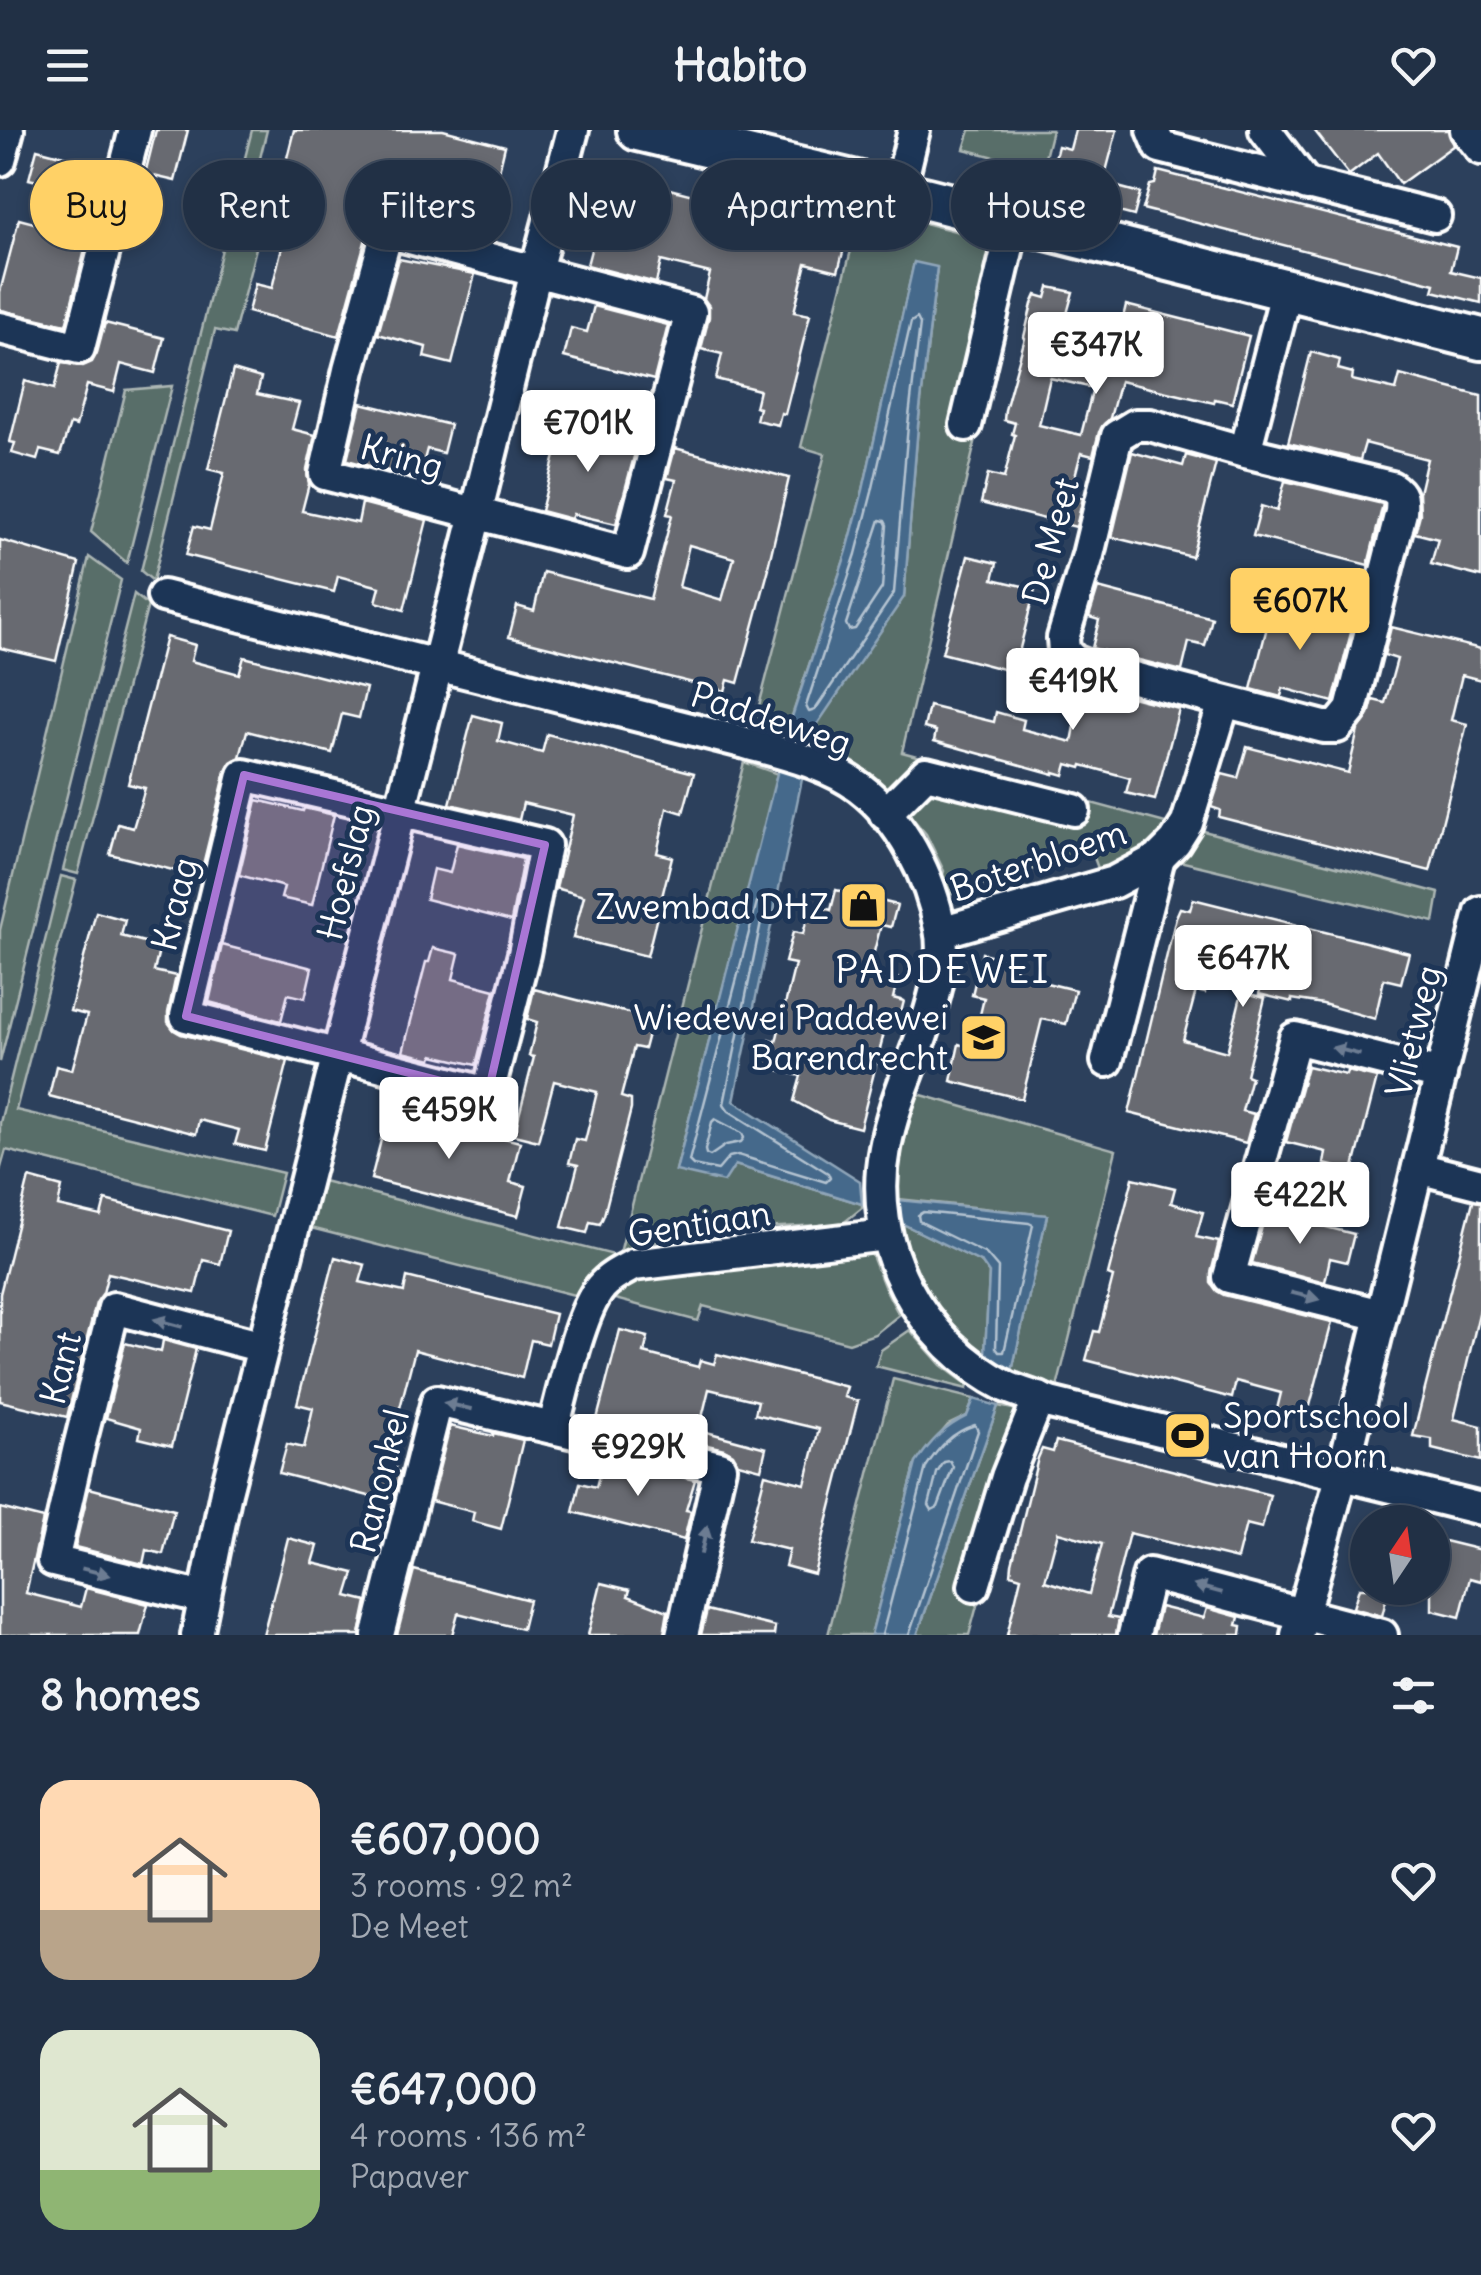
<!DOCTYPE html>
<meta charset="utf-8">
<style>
:root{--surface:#213045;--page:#29384c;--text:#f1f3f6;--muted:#a2a9b3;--line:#3e4b5e;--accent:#ffd166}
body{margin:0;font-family:Delius,sans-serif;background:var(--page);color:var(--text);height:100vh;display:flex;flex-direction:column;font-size:38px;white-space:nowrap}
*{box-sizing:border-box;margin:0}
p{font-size:32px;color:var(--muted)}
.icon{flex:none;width:55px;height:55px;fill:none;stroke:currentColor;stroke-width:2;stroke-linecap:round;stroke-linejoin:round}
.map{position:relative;height:1505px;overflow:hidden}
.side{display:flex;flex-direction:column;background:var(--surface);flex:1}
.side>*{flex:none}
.top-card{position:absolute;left:30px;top:30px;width:1422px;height:90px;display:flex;gap:20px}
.needle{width:65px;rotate:13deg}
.controls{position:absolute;left:1350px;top:1375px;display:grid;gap:20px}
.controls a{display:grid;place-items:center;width:100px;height:100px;border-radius:50%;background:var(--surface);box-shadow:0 5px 15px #0003,0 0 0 2px var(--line);font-size:50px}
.price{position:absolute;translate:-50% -85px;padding:0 22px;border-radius:10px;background:#fff;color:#222;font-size:32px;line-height:65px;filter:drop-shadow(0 2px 5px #0008)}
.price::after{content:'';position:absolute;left:50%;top:60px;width:30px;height:22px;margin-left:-15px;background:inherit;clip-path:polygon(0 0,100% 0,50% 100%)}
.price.on{background:var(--accent);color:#111}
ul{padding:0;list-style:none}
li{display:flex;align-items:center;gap:30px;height:250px;padding:0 40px}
li span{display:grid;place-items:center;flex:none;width:280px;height:200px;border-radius:30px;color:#555}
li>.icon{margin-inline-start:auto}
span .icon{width:120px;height:120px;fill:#fffc;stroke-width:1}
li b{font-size:42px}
h2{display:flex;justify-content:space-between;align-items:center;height:120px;padding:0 40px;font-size:42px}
.tag{padding:0 35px;border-radius:45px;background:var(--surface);box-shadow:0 5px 15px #0003,0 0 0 2px var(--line);font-size:35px;line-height:90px}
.tag.on{background:var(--accent);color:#111}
header{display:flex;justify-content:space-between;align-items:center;height:130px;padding:0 40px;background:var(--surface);font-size:45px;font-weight:700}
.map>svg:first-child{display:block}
.green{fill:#596e69;stroke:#acb6b4;stroke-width:2.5;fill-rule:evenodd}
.water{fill:#44698b;stroke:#8fa5b9;stroke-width:2.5}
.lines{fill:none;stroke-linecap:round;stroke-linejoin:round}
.shore{stroke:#b4c3d1;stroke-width:2.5}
.building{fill:#676b71;stroke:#fff;stroke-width:2.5;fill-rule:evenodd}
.street-casing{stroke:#fff;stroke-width:38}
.secondary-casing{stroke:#fff;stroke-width:48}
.street{stroke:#1d3557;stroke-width:30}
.secondary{stroke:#1d3557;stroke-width:40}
.oneway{fill:#6c7c92}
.marked{fill:#a976d5;fill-opacity:0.2;stroke:#a976d5;stroke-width:8;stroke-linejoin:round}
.labels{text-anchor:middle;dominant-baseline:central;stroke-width:10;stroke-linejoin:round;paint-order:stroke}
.street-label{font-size:35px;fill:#fff;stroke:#1d3557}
.poi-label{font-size:35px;fill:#fff;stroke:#1d3557;text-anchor:end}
.neighbourhood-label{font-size:38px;letter-spacing:2.5px;fill:#fff;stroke:#1d3557}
</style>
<header><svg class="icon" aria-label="menu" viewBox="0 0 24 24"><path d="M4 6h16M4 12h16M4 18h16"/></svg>Habito<svg class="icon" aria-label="heart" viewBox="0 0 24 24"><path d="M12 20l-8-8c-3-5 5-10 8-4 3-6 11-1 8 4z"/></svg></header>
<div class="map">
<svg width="1481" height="1505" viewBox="0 0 1481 1505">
<rect width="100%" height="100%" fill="#2c405c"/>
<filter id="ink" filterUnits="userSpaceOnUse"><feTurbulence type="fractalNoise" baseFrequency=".01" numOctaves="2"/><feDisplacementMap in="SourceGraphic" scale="20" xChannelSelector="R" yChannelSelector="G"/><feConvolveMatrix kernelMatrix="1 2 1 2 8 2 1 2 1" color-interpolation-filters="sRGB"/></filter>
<g filter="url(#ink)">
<g class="green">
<polygon points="252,0 267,0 239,113 256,118 234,204 215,200 153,451 141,441"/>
<polygon points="970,0 1052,0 1042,39 964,19"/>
<path d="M862,77L1021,118L902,622L1173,695L1166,708L1100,744L1092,722L996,750L1001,769L995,771L990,752L952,764L942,747L944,741L926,704L889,661L879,664L839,630L812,613L754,595L825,324L801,317ZM914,133L937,138L918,296L904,467L789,595L847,421L863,360Z"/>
<polygon points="172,256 127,433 91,402 126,260"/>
<polygon points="89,427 121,450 0,932 0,800"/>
<polygon points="134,464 148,475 78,744 63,740"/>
<polygon points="744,632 778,644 676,1040 735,1035 862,1074 862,1078 842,1094 697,1101 629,1118 620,1123"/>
<polygon points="1196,699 1439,763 1434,792 1175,730"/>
<polygon points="61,746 76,750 16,980 283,1043 272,1086 6,1020 0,1041 0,993"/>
<path d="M918,964L1116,1020L1057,1258L1026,1248L1012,1241L1047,1085L898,1069C895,1035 908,998 918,964Z"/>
<polygon points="323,1051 614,1125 593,1143 582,1167 311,1098"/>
<path d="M901,1093L982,1133L989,1143L985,1225C942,1193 907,1148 901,1093Z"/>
<polygon points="861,1119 871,1123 884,1156 899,1185 875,1204 849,1213 703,1176 698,1191 607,1167 628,1148"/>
<polygon points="910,1200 941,1235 968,1255 967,1259 876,1236 881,1220"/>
<polygon points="893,1249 974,1269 967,1286 948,1295 916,1333 871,1505 828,1505"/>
<polygon points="998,1276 1018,1280 984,1378 981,1461 969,1505 917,1505"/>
</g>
<g class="water">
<polygon points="914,132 937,137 918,296 904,467 812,602 734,971 860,1051 862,1074 735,1035 724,1052 676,1041 789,596 847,421 863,360"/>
<polygon points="898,1070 1047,1085 1012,1241 985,1225 989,1143 982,1133 901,1093"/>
<path d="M974,1269L998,1276L917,1505H871L916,1333C930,1312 944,1297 967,1286Z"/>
</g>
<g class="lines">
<g class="shore">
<polygon points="917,188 920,194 908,295 894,463 815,580 809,582 806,576 856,424 872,362 911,192"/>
<polygon points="880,390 885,391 887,395 882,458 855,499 849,500 846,494"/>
<polygon points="757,772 762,772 764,777 724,974 729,981 828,1043 830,1048 826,1052 738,1025 729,1027 718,1040 693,1035 689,1031"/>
<polygon points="715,989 742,1003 744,1008 741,1012 726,1015 710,1026 706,1024 705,1020 712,992"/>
<polygon points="923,1082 1029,1093 1033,1095 1004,1222 999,1222 996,1218 998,1138 986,1124 919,1091 918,1085"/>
<polygon points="950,1331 953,1337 938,1377 932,1380 929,1375 937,1343 944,1332"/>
<path d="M882,1505L926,1337C939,1317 952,1302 975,1295L978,1301L909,1505"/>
</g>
</g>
<g class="building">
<polygon points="156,0 188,0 175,51 145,44"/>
<polygon points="294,0 443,0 505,16 498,45 481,40 471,82 384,60 378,86 369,97 339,206 248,182 255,154 272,158 282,117 266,112"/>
<polygon points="1075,0 1117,0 1103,53 1140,63 1134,86 1046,63 1058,16 1070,19"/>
<polygon points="1314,0 1448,0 1454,15 1400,54 1378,23 1349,45"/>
<polygon points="37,19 106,37 66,195 0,180 0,162 19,89 34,93 45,53 29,49"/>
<polygon points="1158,41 1457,117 1451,141 1481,148 1481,173 1433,161 1435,154 1143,79 1150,55 1155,54"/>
<polygon points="611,44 822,98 822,100 847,107 838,141 806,133 794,182 810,185 785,284 781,283 778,295 756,290 759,278 755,277 759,260 716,249 722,224 701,219 709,187 709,176 704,169 710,143 661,131 656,153 587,135"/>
<polygon points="399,129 475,144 452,234 424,227 426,217 378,204"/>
<path d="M1049,157L1073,162L1056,224L1098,234L1099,230L1112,233L1126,175L1249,206L1232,273L1215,269L1214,273L1120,251L1110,288L1099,302L1093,326L1081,323L1070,365L1083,368L1076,397L981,373L988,344L1004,348L1015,305L1012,304L1015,293L1004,290L1005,280L1025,208L1024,207L1032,174L1036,165L1046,168ZM1050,248L1093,258L1081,305L1039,295Z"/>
<polygon points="594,176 668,195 654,250 564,227 571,198 587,202"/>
<polygon points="105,193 164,208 155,243 121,234 114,262 87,255 76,296 70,294 60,325 40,320 37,330 12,323 15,313 10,312 25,251 54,259 61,233 83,236 92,232 97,223"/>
<polygon points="1311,222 1340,230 1338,239 1353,243 1352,250 1396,260 1400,245 1481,266 1481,447 1431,434 1438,409 1415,403 1420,384 1419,363 1427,329 1365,313 1360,330 1288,313"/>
<polygon points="233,240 261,248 257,264 299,273 292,299 315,305 307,340 309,354 302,381 358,393 362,373 427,390 404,480 376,472 380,457 338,446 334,462 186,425 194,396 210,400 224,343 208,339"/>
<polygon points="361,273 450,295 443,323 427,319 419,349 347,330"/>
<polygon points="564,290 606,300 603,311 636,319 616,394 573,384 571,389 541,381"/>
<path d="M675,318L789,348L768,437L769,438L738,553L728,550L725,561L509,507L517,476L534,481L543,442L650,469L672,385L667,384L676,350L667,348ZM689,415L734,428L722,470L679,457Z"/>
<polygon points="1132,322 1183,336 1186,325 1216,333 1192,427 1112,407"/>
<polygon points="1285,351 1383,374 1368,435 1253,406 1261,376 1277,381"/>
<polygon points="0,410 79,433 56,531 0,518"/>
<polygon points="968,426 997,433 993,449 1035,459 1014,542 942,523"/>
<polygon points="1098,458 1212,488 1205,516 1189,512 1182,541 1092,518 1099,490 1089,487"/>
<polygon points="1275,466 1305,474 1302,486 1352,499 1333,572 1283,558 1281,567 1251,559"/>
<polygon points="1391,497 1481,519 1481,550 1462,545 1451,590 1467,594 1430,741 1219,687 1220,680 1211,677 1222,644 1238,648 1247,617 1348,643 1358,600 1369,585 1373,570 1385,573 1397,529 1384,525"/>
<polygon points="166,507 195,515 191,531 239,544 244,527 366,558 359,588 342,584 332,623 247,601 240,627 231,632 226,641 200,747 110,724 118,694 133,698 145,658 128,654"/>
<polygon points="1024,530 1054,538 1067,548 1080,554 1179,579 1155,670 1126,663 1130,648 1082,635 1081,638 1067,634 1064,645 1054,642 1054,644 934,611 936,601 924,598 929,576 994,592 996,582 1024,590 1022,599 1072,612 1080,570 1018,554"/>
<polygon points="473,585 502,593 498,611 542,623 547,604 694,643 683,683 667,678 657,723 672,727 647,826 573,808 584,766 556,758 573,685 523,673 519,690 450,674"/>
<polygon points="257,670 303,681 304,678 334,685 312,775 281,768 284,757 239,745"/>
<polygon points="457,714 523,729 511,791 426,769 433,739 450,743"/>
<polygon points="836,760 897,775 891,797 881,795 869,841 898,848 893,868 904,871 898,894 887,891 860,998 829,990 794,971 801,946 764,936 770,910 776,912 795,834 785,832 793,802 803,804 808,785 818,787 821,777 831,780"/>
<polygon points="1193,769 1409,823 1401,853 1384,849 1375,889 1323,874 1292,869 1292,872 1259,864 1270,820 1219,808 1205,863 1196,861 1183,910 1227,922 1242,862 1265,868 1246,945 1251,947 1242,981 1254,984 1246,1013 1129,983 1176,787 1180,778 1190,780"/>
<polygon points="96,782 125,790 121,806 160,816 154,841 176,846 168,883 168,892 174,900 181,904 288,931 265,1021 235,1014 239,1000 199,990 196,1004 49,966 56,936 72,940 87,885 70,881"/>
<polygon points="222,815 312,838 305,868 288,864 281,891 209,872"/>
<polygon points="433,818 459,824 453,849 495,860 476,935 433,925 432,929 403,922 426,832 429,832"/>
<polygon points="982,823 1017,832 1014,845 1075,860 1066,894 1042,889 1022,969 951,951 959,914 972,918 984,868 972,865"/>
<polygon points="534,859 652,889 644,919 634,917 621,967 631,970 631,979 604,1085 600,1094 590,1092 587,1103 562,1097 578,1035 569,1033 575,1009 585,1011 597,962 554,951 538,1011 514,1005 534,927 529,926 537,892 527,889"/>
<polygon points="1307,936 1346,945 1347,941 1377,948 1353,1041 1324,1034 1326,1022 1286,1012"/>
<polygon points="389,979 520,1012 510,1052 526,1056 518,1086 371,1049"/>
<polygon points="29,1048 62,1057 58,1076 101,1086 105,1070 228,1101 220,1134 203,1130 195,1163 108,1143 103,1163 96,1173 67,1287 0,1271 0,1164"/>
<polygon points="1133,1048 1175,1058 1171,1073 1203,1082 1196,1107 1219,1112 1211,1143 1211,1153 1217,1161 1224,1165 1332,1192 1307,1287 1277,1279 1281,1263 1236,1251 1232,1268 1086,1230 1094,1201 1099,1202 1113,1147 1108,1145"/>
<polygon points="1473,1071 1481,1072 1481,1175 1454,1289 1481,1296 1481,1331 1432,1319 1432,1309 1413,1306"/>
<polygon points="1266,1082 1354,1104 1347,1132 1330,1128 1325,1152 1252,1133"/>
<polygon points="335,1127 365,1135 360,1152 404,1162 407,1147 555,1184 548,1214 531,1210 522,1248 415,1220 393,1305 402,1307 394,1341 400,1342 392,1372 279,1343 287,1314 304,1318 313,1278 297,1274"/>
<polygon points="620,1200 648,1207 644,1223 698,1237 700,1230 714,1234 717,1224 847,1257 844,1267 858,1271 814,1444 785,1436 789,1420 748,1410 765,1344 805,1354 819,1299 755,1284 758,1271 709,1259 699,1300 766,1318 761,1339 738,1333 733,1324 724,1319 597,1289"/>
<polygon points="163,1210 196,1219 172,1316 139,1308 141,1298 106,1288 125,1213 161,1222"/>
<polygon points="450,1296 493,1306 493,1303 523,1310 501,1399 472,1391 474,1382 431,1371"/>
<path d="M1056,1311L1270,1365L1262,1398L1246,1394L1237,1429L1129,1403L1108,1487L1119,1489L1116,1505H1007L1021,1447L1011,1444L1012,1434L1038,1328L1042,1319L1053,1322ZM1058,1402L1102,1414L1089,1464L1045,1451Z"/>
<polygon points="603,1329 695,1350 686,1380 691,1381 684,1410 573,1382 580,1353 596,1357"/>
<polygon points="89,1358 174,1380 163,1424 146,1420 143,1434 75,1417"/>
<polygon points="0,1378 43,1389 26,1463 81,1477 86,1458 148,1474 140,1505 0,1505"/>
<polygon points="288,1408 318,1416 313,1433 354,1443 347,1466 367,1471 360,1505 263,1505"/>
<polygon points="1432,1408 1481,1420 1481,1451 1470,1448 1460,1487 1432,1480"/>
<polygon points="414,1440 529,1470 522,1499 458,1483 452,1505 397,1505"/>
<polygon points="601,1453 630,1460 628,1466 668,1481 664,1505 588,1505"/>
<polygon points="1359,1458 1389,1458 1382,1486 1353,1478"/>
<polygon points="1160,1477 1204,1488 1207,1478 1239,1487 1237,1495 1242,1496 1241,1505 1153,1505"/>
<polygon points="707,1480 775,1497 774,1505 701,1505"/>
</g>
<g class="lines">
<defs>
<g id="street">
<polyline points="1153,0 1160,17 1435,86"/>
<polyline points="1265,0 1307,55"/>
<polyline points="1466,0 1481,19"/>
<polyline points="0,30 8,0"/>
<polyline points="899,62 914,0"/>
<polygon points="387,102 691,182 628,423 325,344 349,240"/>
<polyline points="0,198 79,218 135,0"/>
<polyline points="966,295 1014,91"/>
<path d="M1135,295H1150L1245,322L1391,357C1402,364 1402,369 1401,382L1351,580L1337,597H1324L1087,536L1074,531L1064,521L1063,508L1088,425L1117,306Z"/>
<polyline points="1245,322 1287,159"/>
<path d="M163,466L746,613C784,624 827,633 859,657C901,689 931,747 940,799C945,821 938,853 932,874C919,922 894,968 885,1018C866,1115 920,1213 1007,1257C1021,1263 1036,1267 1050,1273L1481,1379"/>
<polygon points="244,645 545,715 524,824 488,963 186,886"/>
<polyline points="885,684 926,643 1074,680"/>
<polyline points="941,802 1114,752 1159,728 1175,712 1187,693 1224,572"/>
<polyline points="1107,931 1159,728"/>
<polyline points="1418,1038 1481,1054"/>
<polyline points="1381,1185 1229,1147 1295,908 1441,945"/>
<path d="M553,1298C563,1264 579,1182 601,1157C609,1147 622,1141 633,1135L886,1105"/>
<polyline points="974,1456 1007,1347 1039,1268"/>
<polyline points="204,1468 53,1431 78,1321 114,1178 263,1217"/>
<polyline points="197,1505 226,1362 476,384 536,141 573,0"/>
<polyline points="378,1505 437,1271 720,1337 682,1505"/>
<polyline points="1134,1505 1149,1444 1382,1505"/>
<polyline points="1297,1505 1342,1344 1481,782"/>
</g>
<polyline id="secondary" points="638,0 928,69 1481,209"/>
</defs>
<use href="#street" class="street-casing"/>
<use href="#secondary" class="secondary-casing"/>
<use href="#street" class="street"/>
<use href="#secondary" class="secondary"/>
</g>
<defs><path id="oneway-solid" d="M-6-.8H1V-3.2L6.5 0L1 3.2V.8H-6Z" transform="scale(2.5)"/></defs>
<g class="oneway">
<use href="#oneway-solid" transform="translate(1346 921) rotate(-166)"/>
<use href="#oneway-solid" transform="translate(1305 1166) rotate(14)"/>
<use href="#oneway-solid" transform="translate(168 1193) rotate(-165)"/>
<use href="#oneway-solid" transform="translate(458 1276) rotate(-167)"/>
<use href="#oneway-solid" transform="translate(704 1410) rotate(-78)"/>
<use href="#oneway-solid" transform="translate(96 1442) rotate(14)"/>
<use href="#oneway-solid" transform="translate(1208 1459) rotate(-165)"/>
</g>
</g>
<path class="marked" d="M244,645L545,715L488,963L186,886Z"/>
<defs>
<symbol id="shop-square" viewBox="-11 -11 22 22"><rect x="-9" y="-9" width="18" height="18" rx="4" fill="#ffd166" stroke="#1d3557"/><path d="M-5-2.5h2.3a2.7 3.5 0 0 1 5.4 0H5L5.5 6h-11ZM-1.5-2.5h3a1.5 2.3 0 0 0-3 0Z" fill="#111"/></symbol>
<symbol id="school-square" viewBox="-11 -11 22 22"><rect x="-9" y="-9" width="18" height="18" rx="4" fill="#ffd166" stroke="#1d3557"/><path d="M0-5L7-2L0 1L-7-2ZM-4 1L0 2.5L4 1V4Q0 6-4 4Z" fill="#111"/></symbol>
<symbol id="stadium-square" viewBox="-11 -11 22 22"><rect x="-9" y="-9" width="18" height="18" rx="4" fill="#ffd166" stroke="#1d3557"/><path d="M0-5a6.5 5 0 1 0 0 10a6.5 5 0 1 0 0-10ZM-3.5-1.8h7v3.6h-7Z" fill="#111"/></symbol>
</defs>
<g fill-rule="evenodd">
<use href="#shop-square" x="836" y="748" width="55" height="55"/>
<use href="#school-square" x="956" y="880" width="55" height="55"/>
<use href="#stadium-square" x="1160" y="1278" width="55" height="55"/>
</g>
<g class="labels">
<g class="street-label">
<text transform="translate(402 326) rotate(15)">Kring</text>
<text transform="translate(1050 411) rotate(-75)">De Meet</text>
<text transform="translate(771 588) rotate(18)">Paddeweg</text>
<text transform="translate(1038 730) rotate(-19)">Boterbloem</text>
<text transform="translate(345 742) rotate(-76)">Hoefslag</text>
<text transform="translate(174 774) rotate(-76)">Kraag</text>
<text transform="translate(1413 901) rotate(-76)">Vlietweg</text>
<text transform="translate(699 1093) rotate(-9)">Gentiaan</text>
<text transform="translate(60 1238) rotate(-76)">Kant</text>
<text transform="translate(379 1351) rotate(-76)">Ranonkel</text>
</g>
<g class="poi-label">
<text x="829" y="776">Zwembad DHZ</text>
<text x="948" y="887">Wiedewei Paddewei<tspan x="948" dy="40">Barendrecht</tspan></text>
<text x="1223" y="1285" text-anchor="start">Sportschool<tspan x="1223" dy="40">van Hoorn</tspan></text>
</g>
<g class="neighbourhood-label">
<text x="943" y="839">PADDEWEI</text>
</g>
</g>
</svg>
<div class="controls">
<a><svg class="needle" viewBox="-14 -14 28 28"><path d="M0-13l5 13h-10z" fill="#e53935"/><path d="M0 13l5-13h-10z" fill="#a2a9b3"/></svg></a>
</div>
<b class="price" style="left:1096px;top:267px">€347K</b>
<b class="price" style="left:588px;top:345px">€701K</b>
<b class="price on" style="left:1300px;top:523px">€607K</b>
<b class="price" style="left:1073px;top:603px">€419K</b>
<b class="price" style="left:1243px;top:880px">€647K</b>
<b class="price" style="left:449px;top:1032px">€459K</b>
<b class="price" style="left:1300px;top:1117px">€422K</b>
<b class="price" style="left:638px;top:1369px">€929K</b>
<div class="top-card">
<a class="tag on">Buy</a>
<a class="tag">Rent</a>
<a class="tag">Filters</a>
<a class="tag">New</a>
<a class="tag">Apartment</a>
<a class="tag">House</a>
</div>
</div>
<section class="side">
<h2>8 homes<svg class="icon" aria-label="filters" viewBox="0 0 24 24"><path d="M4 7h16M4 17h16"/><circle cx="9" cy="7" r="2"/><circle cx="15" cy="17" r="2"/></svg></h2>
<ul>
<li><span style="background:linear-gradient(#ffd9b3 65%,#b9a48a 0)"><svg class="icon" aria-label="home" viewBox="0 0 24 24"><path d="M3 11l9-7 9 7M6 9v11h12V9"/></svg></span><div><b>€607,000</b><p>3 rooms · 92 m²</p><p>De Meet</p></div><svg class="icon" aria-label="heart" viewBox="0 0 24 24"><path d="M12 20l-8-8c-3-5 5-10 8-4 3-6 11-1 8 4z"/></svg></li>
<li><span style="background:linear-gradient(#dfe7d0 70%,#8fb573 0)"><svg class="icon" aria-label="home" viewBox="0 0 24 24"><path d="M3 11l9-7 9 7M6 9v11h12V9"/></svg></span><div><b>€647,000</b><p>4 rooms · 136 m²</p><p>Papaver</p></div><svg class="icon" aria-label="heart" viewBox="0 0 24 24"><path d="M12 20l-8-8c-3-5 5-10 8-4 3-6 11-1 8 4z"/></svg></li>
</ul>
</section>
